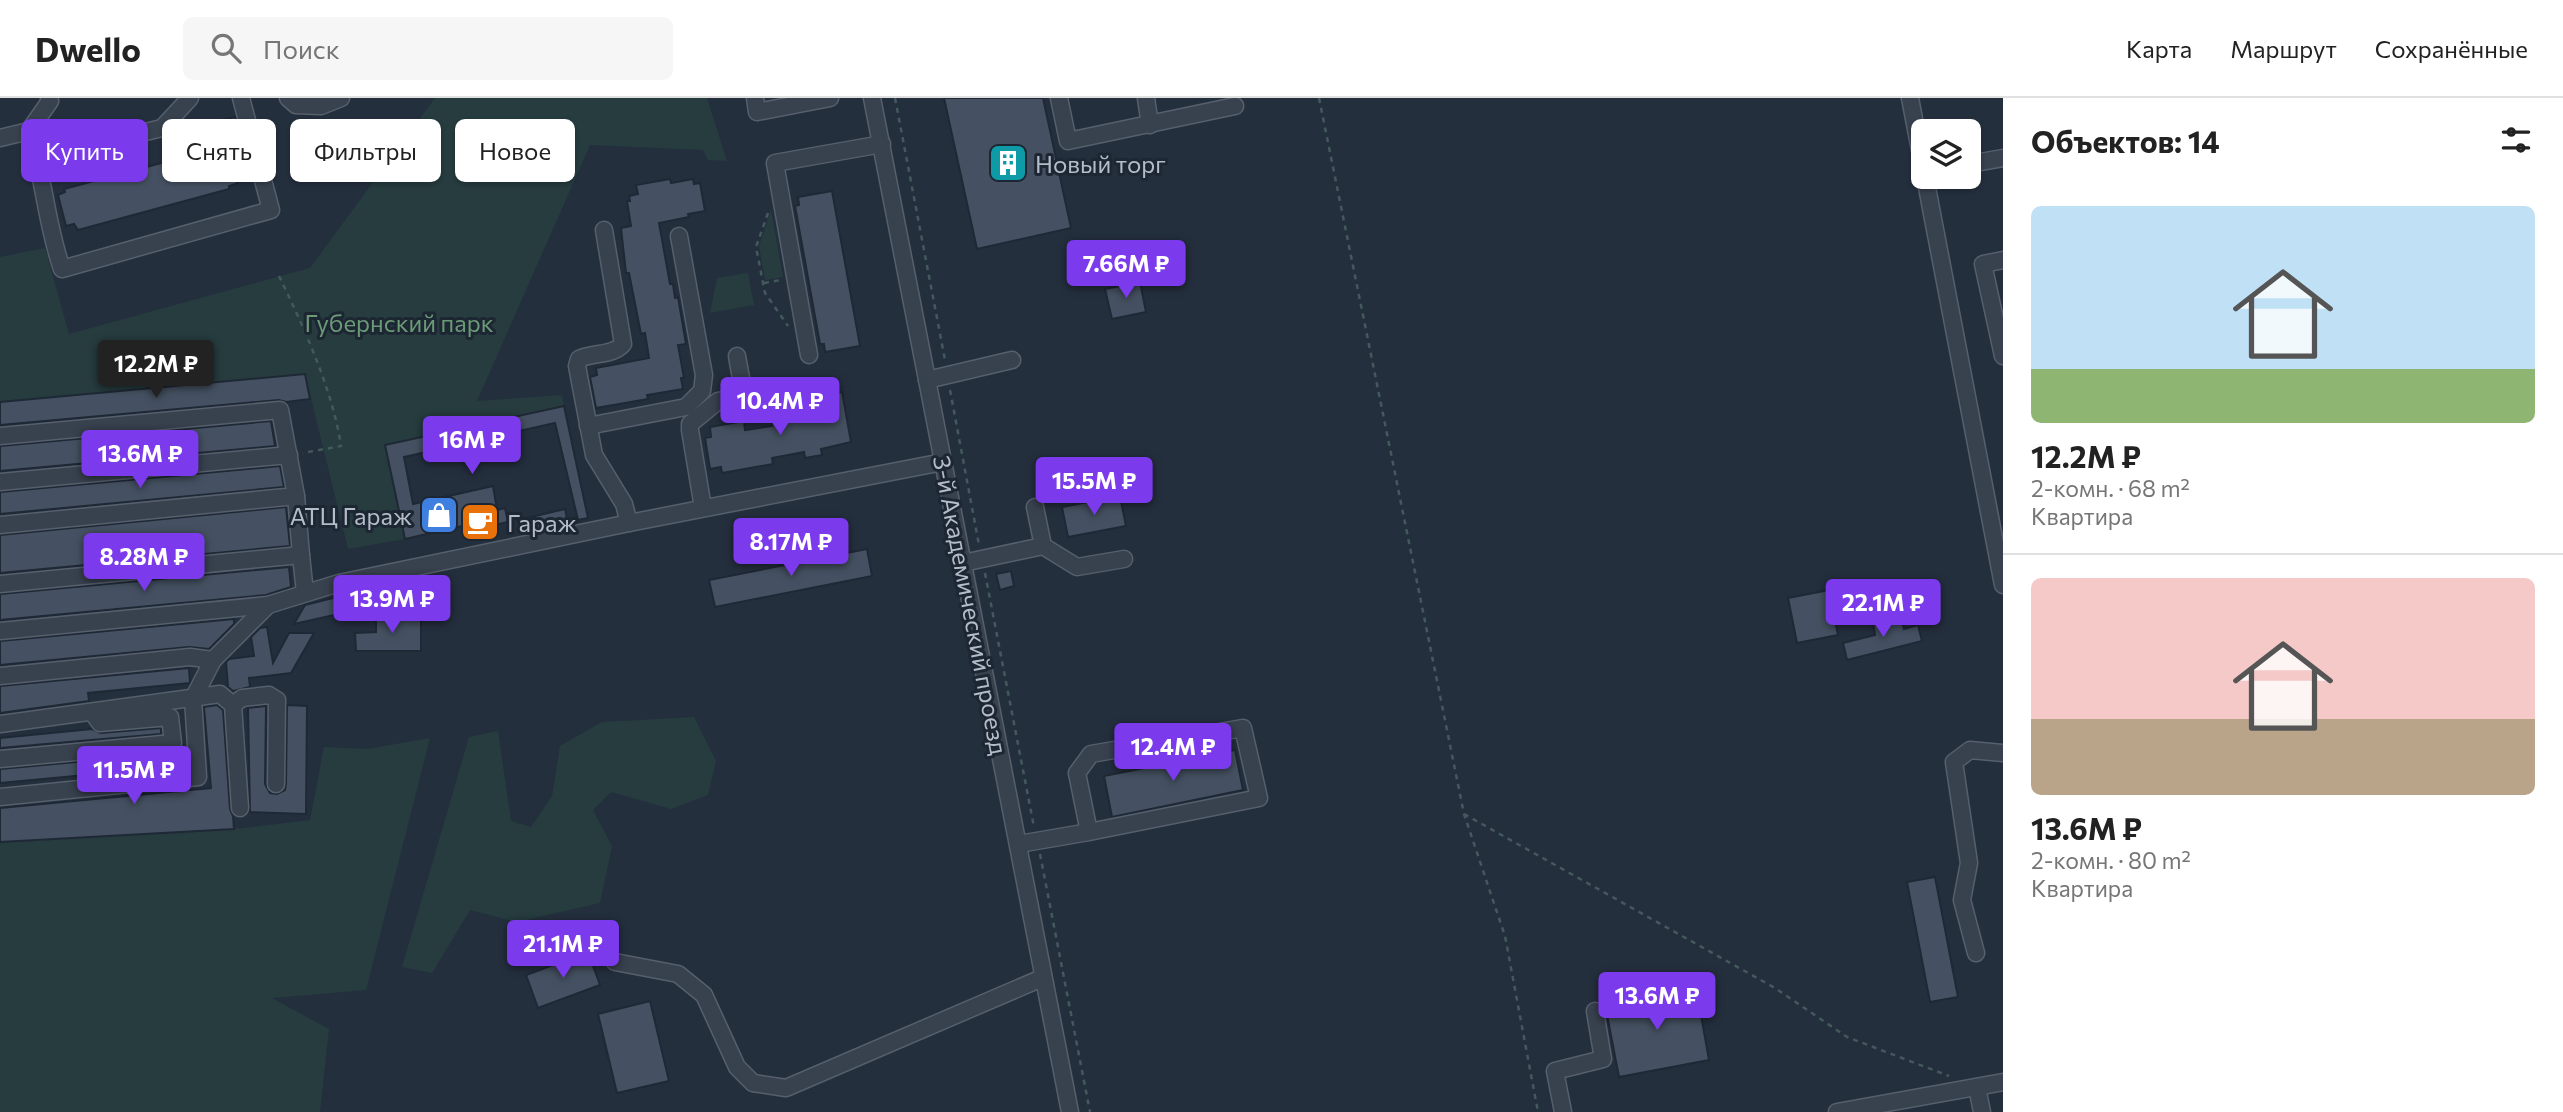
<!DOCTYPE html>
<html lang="ru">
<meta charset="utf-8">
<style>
:root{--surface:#fff;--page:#f6f6f6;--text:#222;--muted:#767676;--line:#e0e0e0;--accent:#7c3aed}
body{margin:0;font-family:Commissioner,sans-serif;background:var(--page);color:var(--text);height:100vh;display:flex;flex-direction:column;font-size:26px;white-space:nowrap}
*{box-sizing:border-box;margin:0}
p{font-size:23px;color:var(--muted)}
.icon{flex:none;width:38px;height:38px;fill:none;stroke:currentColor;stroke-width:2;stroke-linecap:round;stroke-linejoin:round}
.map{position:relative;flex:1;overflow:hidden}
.side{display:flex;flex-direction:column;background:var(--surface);width:560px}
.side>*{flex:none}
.top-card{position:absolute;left:21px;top:21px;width:665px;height:63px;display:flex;gap:14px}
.fabs{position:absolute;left:1911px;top:21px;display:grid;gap:14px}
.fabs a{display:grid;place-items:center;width:70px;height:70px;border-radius:10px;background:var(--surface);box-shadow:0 2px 5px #0004;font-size:35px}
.price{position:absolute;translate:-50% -60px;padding:0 16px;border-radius:7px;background:var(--accent);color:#fff;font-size:23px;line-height:46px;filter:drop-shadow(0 2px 4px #0008)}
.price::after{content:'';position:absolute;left:50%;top:42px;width:21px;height:16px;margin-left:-10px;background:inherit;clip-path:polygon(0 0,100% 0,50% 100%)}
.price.on{background:#222;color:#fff}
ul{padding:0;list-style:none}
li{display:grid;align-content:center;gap:14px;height:371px;padding:0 28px}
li+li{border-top:2px solid var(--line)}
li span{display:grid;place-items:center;height:217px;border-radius:10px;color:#555}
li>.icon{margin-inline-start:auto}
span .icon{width:126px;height:126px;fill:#fffc;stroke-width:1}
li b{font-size:30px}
h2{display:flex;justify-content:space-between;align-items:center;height:84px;padding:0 28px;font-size:30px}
.chip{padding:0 24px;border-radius:10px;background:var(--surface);box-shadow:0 2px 5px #0004;font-size:24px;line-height:63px}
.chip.on{background:var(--accent);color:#fff}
header{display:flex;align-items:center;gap:42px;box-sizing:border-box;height:98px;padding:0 35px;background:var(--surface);border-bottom:2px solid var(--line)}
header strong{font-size:33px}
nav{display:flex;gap:38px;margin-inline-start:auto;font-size:24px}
.search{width:490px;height:63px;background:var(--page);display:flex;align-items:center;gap:18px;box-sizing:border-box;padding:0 24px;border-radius:10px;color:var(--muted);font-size:26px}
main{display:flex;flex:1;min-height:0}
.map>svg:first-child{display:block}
.green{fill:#263c3f}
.building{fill:#455162;stroke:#1f2835;stroke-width:2}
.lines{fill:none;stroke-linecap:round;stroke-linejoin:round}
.minor-casing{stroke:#565f6c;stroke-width:19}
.path{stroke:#44595c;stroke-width:2.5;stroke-dasharray:5 5;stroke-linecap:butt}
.minor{stroke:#38414e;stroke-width:16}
.labels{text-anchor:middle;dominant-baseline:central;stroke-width:6;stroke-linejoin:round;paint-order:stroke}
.poi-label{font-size:24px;fill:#b4bcc9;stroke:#1d2633;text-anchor:start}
.park-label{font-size:24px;fill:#6b9a76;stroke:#1d2633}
.street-label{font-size:24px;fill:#b4bcc9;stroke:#1d2633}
</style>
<header>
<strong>Dwello</strong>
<div class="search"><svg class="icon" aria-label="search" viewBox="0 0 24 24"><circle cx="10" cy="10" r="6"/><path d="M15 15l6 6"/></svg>Поиск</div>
<nav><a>Карта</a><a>Маршрут</a><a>Сохранённые</a></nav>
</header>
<main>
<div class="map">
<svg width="2003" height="1014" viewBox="0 0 2003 1014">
<rect width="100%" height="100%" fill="#242f3e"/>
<g class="green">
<polygon points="435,0 707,0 727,63 708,62 703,52 590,47 477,303 562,297 564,308 385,347 405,441 348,451 305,276 0,304 0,159 45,150 69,236 310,170"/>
<polygon points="771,112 783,179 765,182 759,148"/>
<polygon points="748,175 754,207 710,215 717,180"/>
<polygon points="694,619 716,663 708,697 671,711 611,694 593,712 612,748 600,805 517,824 470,812 432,875 402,869 469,639 498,633 511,723 531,729 552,698 560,648 602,624"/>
<polygon points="430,640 366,892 272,900 329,931 320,1014 0,1014 0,744 234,731 310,722 324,649 367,651"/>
</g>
<g class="building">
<polygon points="944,0 1043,0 1071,130 977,151"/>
<polygon points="235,19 248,67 236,86 229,88 229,91 78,132 74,126 66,128 58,97 65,94 64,91 210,52 203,27"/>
<polygon points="670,81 671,85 693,81 694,86 700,85 705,113 688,116 689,119 659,125 670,186 673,186 675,200 678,199 686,246 678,247 684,280 681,280 683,291 647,297 648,301 596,310 590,279 597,277 596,270 649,260 645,235 641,236 629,175 626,175 621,130 631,128 627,103 630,103 629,98 638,96 636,87"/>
<polygon points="832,93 860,248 825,254 824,246 820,246 795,108 799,107 798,99"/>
<polygon points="1140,184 1146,214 1112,221 1105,191"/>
<polygon points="305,276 310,301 286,304 279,302 0,327 0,304"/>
<polygon points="842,294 851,344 821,351 822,357 805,360 804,354 772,360 773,366 722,375 721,369 710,371 705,340 711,339 710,329 744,323 745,332 772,328 771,324 810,317 807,300"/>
<polygon points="564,308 588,420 578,422 555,325 404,359 413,406 493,388 497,412 505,410 508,424 481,430 480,424 405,441 385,347"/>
<polygon points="271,323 275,348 0,373 0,348"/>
<polygon points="280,368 284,389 0,416 0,394"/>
<polygon points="1120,398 1126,428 1068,439 1062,409"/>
<polygon points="286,409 290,448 0,475 0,437"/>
<polygon points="565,411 568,425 521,435 518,422"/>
<polygon points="867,451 872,478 715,509 709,482"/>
<polygon points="289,469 291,489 266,497 0,522 0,496"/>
<polygon points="1011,473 1014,488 1000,492 996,476"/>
<polygon points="1829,492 1838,537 1797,545 1788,500"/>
<polygon points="357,494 361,511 294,526 305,507"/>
<polygon points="376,517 421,517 421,553 356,553 355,535 376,534"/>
<polygon points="1901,519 1904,531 1918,527 1922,543 1847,562 1843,545 1875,537 1873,525"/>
<polygon points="234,521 234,526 209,551 189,549 0,567 0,543"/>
<polygon points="267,529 273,565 289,535 314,535 291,575 249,580 250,589 233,593 228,589 226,564 229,561 254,558 251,539 260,530"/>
<polygon points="189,570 190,585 88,595 89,603 0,615 0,588"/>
<polygon points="217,607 223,612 230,711 233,718 234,731 0,744 0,710 211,690 204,609"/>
<polygon points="287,607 307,608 306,716 250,714 248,610 266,608 265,686 270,695 277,696 285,692 286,686"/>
<polygon points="161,630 161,636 0,650 0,640 92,631 101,635"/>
<polygon points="180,652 182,668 0,685 0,671 174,655"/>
<polygon points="1235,652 1243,692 1112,719 1104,678"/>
<polygon points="1935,779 1958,899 1930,904 1907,784"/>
<polygon points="588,854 600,887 538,910 526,877"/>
<polygon points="1696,889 1709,962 1619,979 1605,906"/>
<polygon points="650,903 669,983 617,995 598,916"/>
</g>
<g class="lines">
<defs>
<g id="minor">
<polyline points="288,0 296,7 321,8 341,0"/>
<polyline points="755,0 757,14 830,0"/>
<polyline points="872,0 1070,1014"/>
<polyline points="1059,0 1068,43 1235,8"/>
<polyline points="1146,0 1150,27"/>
<polyline points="1910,0 1923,68"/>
<polyline points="29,33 50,3 49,0"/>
<path d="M0,40L29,33C44,78 46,126 62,171L271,112L241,0"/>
<polyline points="38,60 162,30 190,0"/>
<polyline points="1969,66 2003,60"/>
<polyline points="1925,79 2003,487"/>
<path d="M604,132L623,246C613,258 593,254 579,261L577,268L594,357L624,406L629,425"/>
<polyline points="2003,162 1983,166 2003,258"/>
<polyline points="809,257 775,65 882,46"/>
<polyline points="737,258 744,297"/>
<polyline points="927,282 1012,262"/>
<polyline points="588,328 686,309 702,293 704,277 679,138"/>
<polyline points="0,338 280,312 296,398 0,427"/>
<polyline points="0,384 289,357"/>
<polyline points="296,398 301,457"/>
<polyline points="703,410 690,332 690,326 718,303 785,290"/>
<polyline points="1043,448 1077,469 1124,461"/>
<polyline points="963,465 1043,448 1035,409"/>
<polyline points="0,486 301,457 305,495"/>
<polyline points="0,533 268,507 339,485 629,425 943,364"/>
<polyline points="0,578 190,559 213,562"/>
<polyline points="233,607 242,600 269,597 277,602 276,686"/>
<polyline points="0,626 220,596 233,607 240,710"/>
<polyline points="0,661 173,645 170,619 100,625 92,614"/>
<polyline points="0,699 198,679 193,601 213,562 268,507"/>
<polyline points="1019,746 1089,734 1259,700 1243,630 1091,656 1077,675 1089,734"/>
<polyline points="1976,855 1962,802 1969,765 1954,664 1970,652 2003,655"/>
<polyline points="615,864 678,876 704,897 737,969 753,985 786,990 1042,880"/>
<polyline points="1977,989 1982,1014"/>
<polyline points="1563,1014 1555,973 1603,961 1595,913"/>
<polyline points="1837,1014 2003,984"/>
</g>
</defs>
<use href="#minor" class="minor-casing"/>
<g class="path">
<polyline points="895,0 945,262"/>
<polyline points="1319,0 1464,716 1505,838 1538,1014"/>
<polyline points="768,115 756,149 765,195 788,228"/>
<path d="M279,178C303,227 333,293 341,348L303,355"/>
<polyline points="764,185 781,182"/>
<polyline points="950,292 979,447"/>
<polyline points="985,475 1034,729"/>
<polyline points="1464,716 1775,890 1847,939 1949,978"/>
<polyline points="1040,756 1090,1014"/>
</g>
<use href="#minor" class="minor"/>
</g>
<defs>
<symbol id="building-square" viewBox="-11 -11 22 22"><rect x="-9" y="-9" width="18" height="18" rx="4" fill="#0f9aa8" stroke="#1d2633"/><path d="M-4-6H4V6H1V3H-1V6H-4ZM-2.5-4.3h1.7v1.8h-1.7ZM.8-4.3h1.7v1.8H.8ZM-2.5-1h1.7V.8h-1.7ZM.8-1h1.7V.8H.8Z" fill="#fff"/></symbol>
<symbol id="shop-square" viewBox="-11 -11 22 22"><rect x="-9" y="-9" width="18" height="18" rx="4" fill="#3f7fe0" stroke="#1d2633"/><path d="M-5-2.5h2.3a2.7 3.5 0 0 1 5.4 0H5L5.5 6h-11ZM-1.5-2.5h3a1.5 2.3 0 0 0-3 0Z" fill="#fff"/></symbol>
<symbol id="cafe-square" viewBox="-11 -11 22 22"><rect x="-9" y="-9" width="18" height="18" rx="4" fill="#e8710a" stroke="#1d2633"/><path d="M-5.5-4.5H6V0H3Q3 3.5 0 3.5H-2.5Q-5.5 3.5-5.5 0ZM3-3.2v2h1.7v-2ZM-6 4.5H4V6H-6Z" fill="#fff"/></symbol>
</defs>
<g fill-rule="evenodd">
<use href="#building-square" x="986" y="43" width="44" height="44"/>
<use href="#shop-square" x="417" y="395" width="44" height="44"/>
<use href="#cafe-square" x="458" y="402" width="44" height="44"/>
</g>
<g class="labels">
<g class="poi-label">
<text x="1035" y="65">Новый торг</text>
<text x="412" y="417" text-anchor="end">АТЦ Гараж</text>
<text x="507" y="424">Гараж</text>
</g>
<g class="park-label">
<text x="399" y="224">Губернский парк</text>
</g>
<g class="street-label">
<text transform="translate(971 507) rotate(79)">3-й Академический проезд</text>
</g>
</g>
</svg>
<div class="fabs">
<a><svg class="icon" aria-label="layers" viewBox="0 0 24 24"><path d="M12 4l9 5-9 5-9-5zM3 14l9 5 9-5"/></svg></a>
</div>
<b class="price" style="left:1126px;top:202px">7.66M ₽</b>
<b class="price on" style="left:156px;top:302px">12.2M ₽</b>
<b class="price" style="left:780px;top:339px">10.4M ₽</b>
<b class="price" style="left:472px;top:378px">16M ₽</b>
<b class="price" style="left:140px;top:392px">13.6M ₽</b>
<b class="price" style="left:1094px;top:419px">15.5M ₽</b>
<b class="price" style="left:791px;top:480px">8.17M ₽</b>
<b class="price" style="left:144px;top:495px">8.28M ₽</b>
<b class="price" style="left:392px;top:537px">13.9M ₽</b>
<b class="price" style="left:1883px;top:541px">22.1M ₽</b>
<b class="price" style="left:1173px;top:685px">12.4M ₽</b>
<b class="price" style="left:134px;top:708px">11.5M ₽</b>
<b class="price" style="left:563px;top:882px">21.1M ₽</b>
<b class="price" style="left:1657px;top:934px">13.6M ₽</b>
<div class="top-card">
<a class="chip on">Купить</a>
<a class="chip">Снять</a>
<a class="chip">Фильтры</a>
<a class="chip">Новое</a>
</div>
</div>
<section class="side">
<h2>Объектов: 14<svg class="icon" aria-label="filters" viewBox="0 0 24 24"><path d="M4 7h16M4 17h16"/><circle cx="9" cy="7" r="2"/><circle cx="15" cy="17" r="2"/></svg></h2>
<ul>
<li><span style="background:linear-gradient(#bfe0f5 75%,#8fb573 0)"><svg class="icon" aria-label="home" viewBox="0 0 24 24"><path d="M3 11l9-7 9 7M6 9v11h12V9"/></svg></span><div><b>12.2M ₽</b><p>2-комн. · 68 m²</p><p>Квартира</p></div></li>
<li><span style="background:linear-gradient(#f6c9c9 65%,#b9a48a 0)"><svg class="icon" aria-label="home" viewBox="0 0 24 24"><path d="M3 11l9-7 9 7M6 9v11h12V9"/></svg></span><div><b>13.6M ₽</b><p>2-комн. · 80 m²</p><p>Квартира</p></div></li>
</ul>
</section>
</main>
